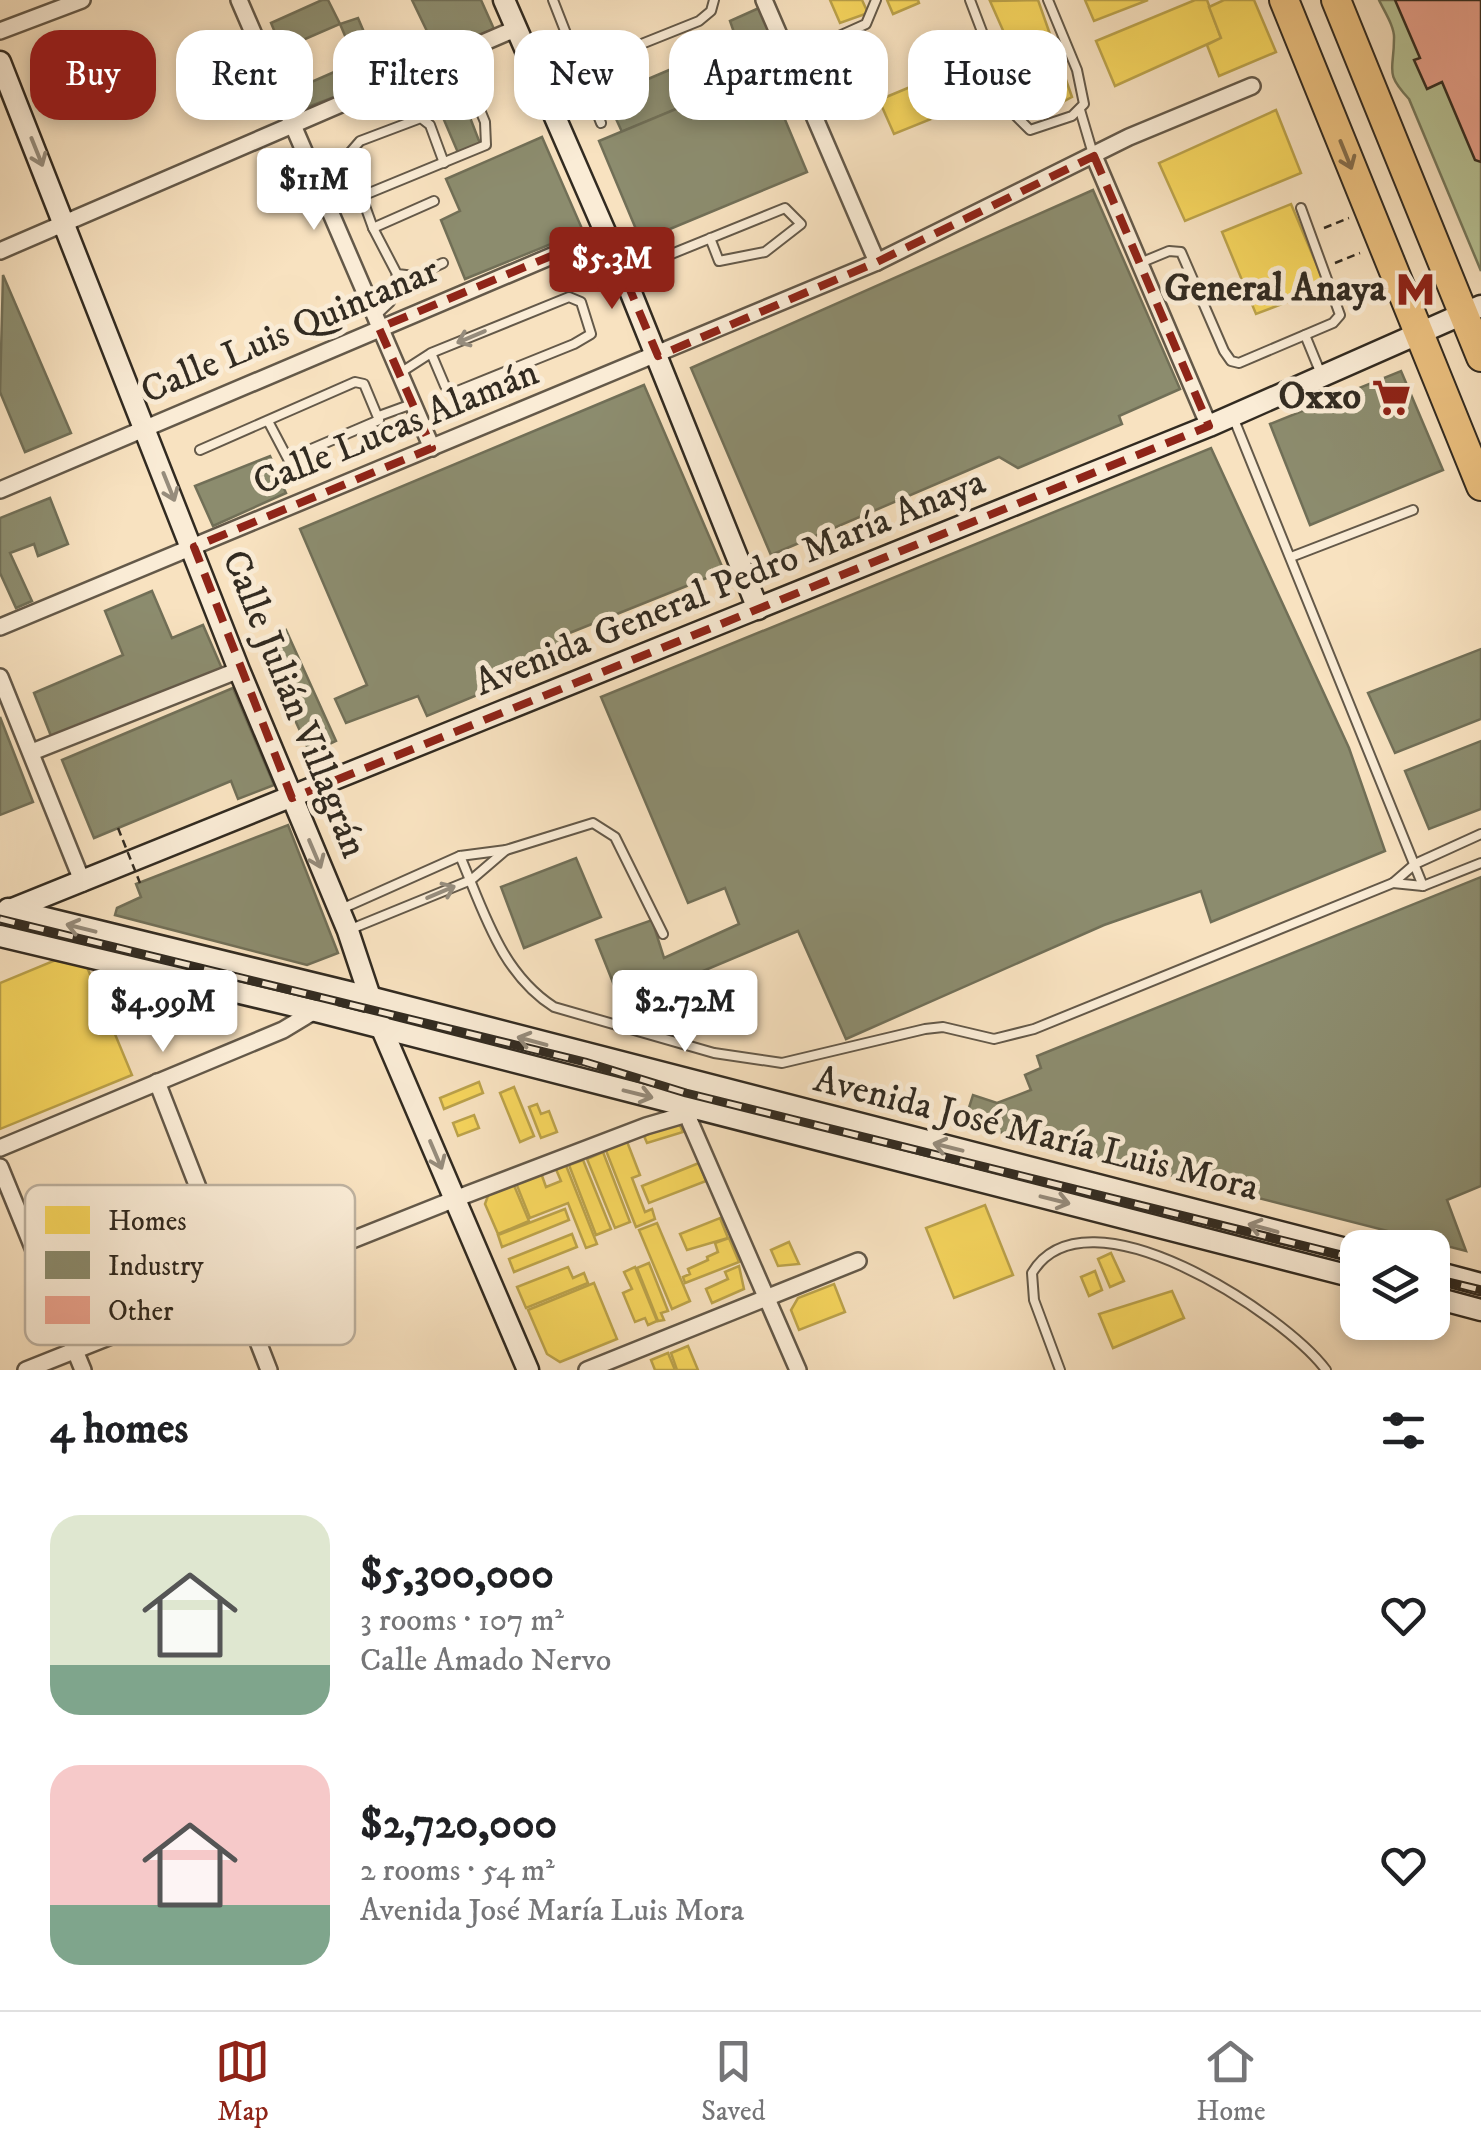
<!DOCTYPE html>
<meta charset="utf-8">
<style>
:root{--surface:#fff;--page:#f6f6f6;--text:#202124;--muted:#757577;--line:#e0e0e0;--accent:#8f2418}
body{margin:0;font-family:"IM FELL DW Pica",serif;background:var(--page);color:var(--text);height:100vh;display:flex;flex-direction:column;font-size:38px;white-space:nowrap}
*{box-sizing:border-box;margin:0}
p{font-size:32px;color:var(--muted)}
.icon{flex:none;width:55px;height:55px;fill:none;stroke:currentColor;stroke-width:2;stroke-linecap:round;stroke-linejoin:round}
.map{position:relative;height:1370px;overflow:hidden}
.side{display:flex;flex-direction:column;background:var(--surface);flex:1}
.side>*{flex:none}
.hud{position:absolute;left:30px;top:30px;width:1422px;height:90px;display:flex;gap:20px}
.tools{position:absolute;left:1340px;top:1230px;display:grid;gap:20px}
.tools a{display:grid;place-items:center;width:110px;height:110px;border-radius:20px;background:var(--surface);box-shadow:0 5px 15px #0003;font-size:50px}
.price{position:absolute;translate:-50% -85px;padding:0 22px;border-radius:10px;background:#fff;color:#222;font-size:32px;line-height:65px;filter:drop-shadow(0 2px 5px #0008)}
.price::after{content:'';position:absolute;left:50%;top:60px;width:30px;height:22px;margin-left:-15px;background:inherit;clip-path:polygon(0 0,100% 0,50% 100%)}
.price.active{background:var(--accent);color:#fff}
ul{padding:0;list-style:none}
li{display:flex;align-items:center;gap:30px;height:250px;padding:0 50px}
li span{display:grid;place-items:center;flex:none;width:280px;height:200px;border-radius:30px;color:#555}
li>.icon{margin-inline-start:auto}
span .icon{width:120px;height:120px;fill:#fffc;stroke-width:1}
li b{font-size:42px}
h2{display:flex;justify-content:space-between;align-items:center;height:120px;padding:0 50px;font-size:42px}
.tag{padding:0 35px;border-radius:30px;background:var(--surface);box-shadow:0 5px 15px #0003;font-size:35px;line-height:90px}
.tag.active{background:var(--accent);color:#fff}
.dock{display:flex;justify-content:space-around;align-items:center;height:140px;border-top:2px solid var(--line);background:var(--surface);font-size:28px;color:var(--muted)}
.dock a{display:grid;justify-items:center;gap:5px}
.dock .active{color:var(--accent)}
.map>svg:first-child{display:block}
.green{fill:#b8c497;stroke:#75785c;stroke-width:2.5}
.homes{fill:#f6d55c;stroke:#bba24a;stroke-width:2.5}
.industry{fill:#8c8c6e;stroke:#716f57;stroke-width:2.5}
.building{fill:#eca48f;stroke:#322b21;stroke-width:2.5}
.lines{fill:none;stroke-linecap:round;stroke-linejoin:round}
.lane-casing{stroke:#645949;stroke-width:12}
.street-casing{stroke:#645949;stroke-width:20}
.secondary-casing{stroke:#322b21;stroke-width:25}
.highway-casing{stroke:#322b21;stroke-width:32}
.path{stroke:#322b21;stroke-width:2.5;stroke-dasharray:8 5;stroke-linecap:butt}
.lane{stroke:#faecd6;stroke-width:8}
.street{stroke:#faecd6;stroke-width:15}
.secondary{stroke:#faecd6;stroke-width:20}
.highway{stroke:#ecc180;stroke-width:28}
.rail-casing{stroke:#322b21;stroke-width:9}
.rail{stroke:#faecd6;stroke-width:5;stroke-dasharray:15;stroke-linecap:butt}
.path-bridge{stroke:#322b21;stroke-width:2.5;stroke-dasharray:8 5;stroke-linecap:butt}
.oneway{stroke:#968c7c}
.oneway2{stroke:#866e4c}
.marked{fill:none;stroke:#8f2418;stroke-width:8;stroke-dasharray:20 12;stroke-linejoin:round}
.labels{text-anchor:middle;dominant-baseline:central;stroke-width:10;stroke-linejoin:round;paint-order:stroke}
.poi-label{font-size:38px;font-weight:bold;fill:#322b21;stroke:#faecd6;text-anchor:end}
.street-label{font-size:38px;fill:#322b21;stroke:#faecd6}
.key{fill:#faecd6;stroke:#beb2a0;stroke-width:2.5}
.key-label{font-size:28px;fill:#322b21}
</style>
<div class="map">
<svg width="1481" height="1370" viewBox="0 0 1481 1370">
<rect width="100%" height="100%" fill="#f8e2c0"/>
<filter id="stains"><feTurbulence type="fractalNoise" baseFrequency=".002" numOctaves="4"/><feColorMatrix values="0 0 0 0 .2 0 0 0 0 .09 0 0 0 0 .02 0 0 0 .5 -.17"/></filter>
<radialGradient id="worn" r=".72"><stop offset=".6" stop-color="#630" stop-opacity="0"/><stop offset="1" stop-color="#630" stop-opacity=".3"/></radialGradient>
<path class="green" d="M1379,0H1481V271L1409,99C1384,72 1394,71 1394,39C1395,27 1384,11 1379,0Z"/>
<g class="homes">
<polygon points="830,0 862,0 868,13 840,23"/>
<polygon points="887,0 918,0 919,3 893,14"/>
<polygon points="1038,0 1072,97 1040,114 990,1"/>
<polygon points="1085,0 1148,0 1094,21"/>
<polygon points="1195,0 1207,0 1221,38 1115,86 1096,41"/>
<polygon points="1224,0 1254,0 1276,52 1219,76 1207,45 1221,38 1209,7"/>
<polygon points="968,63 983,98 894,134 879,100"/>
<polygon points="1276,110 1301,173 1185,221 1159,163"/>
<polygon points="1291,204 1326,287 1256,314 1222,232"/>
<polygon points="58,959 87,967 132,1075 0,1129 0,983"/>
<polygon points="479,1082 483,1093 444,1109 440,1098"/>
<polygon points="514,1087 534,1136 520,1142 500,1093"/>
<polygon points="537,1104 541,1114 549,1111 557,1132 541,1138 529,1107"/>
<polygon points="474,1115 479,1128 458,1136 453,1123"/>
<polygon points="678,1121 683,1132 647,1143 644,1136"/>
<polygon points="626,1139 640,1175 632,1178 645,1212 652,1209 655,1219 636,1227 605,1148"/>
<polygon points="603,1152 630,1222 615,1228 587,1159"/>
<polygon points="583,1160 611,1229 596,1235 569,1165"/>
<polygon points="565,1163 597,1244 586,1248 568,1203 530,1218 516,1183 541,1173 546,1187 561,1181 555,1167"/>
<polygon points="699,1163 706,1181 649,1203 642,1186"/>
<polygon points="513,1183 529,1221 498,1234 485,1204 489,1193"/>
<polygon points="985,1205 1013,1275 954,1298 926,1228"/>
<polygon points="565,1209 569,1220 502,1247 498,1235"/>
<polygon points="720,1218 728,1238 687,1250 680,1234"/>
<polygon points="657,1223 690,1301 672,1309 639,1230"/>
<polygon points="572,1234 577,1247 514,1272 509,1259"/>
<polygon points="729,1238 739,1262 685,1283 683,1277 690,1274 688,1269 708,1260 707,1257 718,1252 715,1243"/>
<polygon points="789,1242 799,1264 778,1266 771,1250"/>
<polygon points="1111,1253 1124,1281 1110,1287 1098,1259"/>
<polygon points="649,1263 668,1311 661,1313 664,1320 658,1321 637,1268"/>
<polygon points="739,1266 744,1289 712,1303 706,1289 728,1279 725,1272"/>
<polygon points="568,1267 573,1278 584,1273 588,1283 526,1308 517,1287"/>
<polygon points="635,1267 657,1321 648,1325 645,1318 635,1322 623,1293 632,1289 624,1272"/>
<polygon points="1095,1271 1102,1290 1089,1296 1081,1277"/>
<polygon points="594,1283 617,1339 560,1362 547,1354 528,1310"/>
<polygon points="834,1284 845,1312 799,1330 791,1310 798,1298"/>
<polygon points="1172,1291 1184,1318 1113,1348 1099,1314"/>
<polygon points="688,1346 698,1370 677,1370 671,1353"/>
<polygon points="668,1353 675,1370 655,1370 651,1360"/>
</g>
<g class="industry">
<polygon points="322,0 328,0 340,24 282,49 271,23"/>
<polygon points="412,0 481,0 494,29 437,52"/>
<polygon points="759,8 772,38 743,49 755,76 622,132 606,97 737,41 730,21"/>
<polygon points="358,18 383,77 366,85 340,24"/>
<polygon points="357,62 366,85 308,107 300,87"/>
<polygon points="765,72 807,172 641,241 599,141"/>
<polygon points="456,81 481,146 459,155 432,92"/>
<polygon points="542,137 583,231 465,279 441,220 460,211 446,179"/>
<polygon points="1093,190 1180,389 1119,416 1122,424 1018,468 999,457 771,555 691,368"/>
<polygon points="3,275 71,433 25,452 0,392"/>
<polygon points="1401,371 1443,470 1310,525 1270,424"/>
<polygon points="644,385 724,571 562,636 571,656 427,716 418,696 346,723 335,699 367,685 300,529"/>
<polygon points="1211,448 1349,748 1385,851 1211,922 1201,891 1104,925 846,1039 798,931 622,1005 596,940 652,920 664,958 739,924 725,888 688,903 601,697"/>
<polygon points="270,456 286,493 213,526 195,486"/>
<polygon points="50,498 68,544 38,556 34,544 10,553 32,601 16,608 0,573 0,518"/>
<polygon points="152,591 172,638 203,625 223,671 53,741 34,693 123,655 105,611"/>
<polygon points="286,630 336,741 310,753 266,656 278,651 271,637"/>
<polygon points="1481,649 1481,719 1395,753 1368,693"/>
<polygon points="233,688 274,785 238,799 231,781 94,838 62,760"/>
<polygon points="0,717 33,802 0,815"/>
<polygon points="1481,741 1481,809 1429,829 1405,771"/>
<polygon points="288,825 338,953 307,965 115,915 117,908 141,897 136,884"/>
<polygon points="576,858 601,917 524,948 501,887"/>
<polygon points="1481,877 1481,1186 1447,1200 1466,1251 964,1123 973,1095 997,1103 1031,1090 1025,1075 1041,1068 1037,1056"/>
</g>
<polygon class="building" points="1395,0 1481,0 1481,162 1475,160 1442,82 1427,89 1414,60 1420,58"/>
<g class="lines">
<defs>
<g id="lane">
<polyline points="553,0 601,123"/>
<polyline points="970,0 1013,113 1030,130 1072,116 1084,104 1077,70 1048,0"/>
<polyline points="788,59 866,24 876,0"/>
<polyline points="579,69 699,21 711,11 714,0"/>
<polyline points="1080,110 1093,154"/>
<polyline points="362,196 486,145 485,122 457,54"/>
<polyline points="373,228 434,201"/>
<polyline points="443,263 415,276 397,274 373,228 347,156 360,141 421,118 430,125 444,163"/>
<polyline points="1140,263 1169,251 1181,252 1224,351 1231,361 1239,363 1333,323 1340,315 1301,208"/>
<polyline points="627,272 785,208 801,224 765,252 719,261 710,238"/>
<polyline points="374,317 390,302 397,274"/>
<polyline points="1305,335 1321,374"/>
<polyline points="400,373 431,353 569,297 581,302 591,334 574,344 455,392 445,386 431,353"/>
<polyline points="379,416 412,404"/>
<polyline points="1233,417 1423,886"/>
<polyline points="200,450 355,382 364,384 379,420 288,459 268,421"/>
<polyline points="1291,557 1413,510"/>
<path d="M460,856C484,912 501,973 554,1007L714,1053L782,1063L925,1029L943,1027L994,1039L1034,1029L1393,883L1415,864L1481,834"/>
<polyline points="1393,883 1423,886 1481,863"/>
<polyline points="339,910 460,856 506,850 593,823 615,837 663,934"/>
<polyline points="351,929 471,880 506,850"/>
<path d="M1060,1370L1034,1300L1032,1273C1086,1183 1284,1314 1326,1370"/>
</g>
<g id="street">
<polyline points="239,0 432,448"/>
<polyline points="764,0 877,262"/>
<polyline points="0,31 82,0"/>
<polyline points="1094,156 1209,426"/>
<polyline points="0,251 515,29"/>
<polyline points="0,490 606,233"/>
<polyline points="0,627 877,262 1129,137 1252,86"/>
<polyline points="0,677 83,883"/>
<polyline points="32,752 239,670"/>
<polyline points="157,1082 269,1370"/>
<polyline points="689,1082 686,1106 690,1122 798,1370"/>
<polyline points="0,1148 283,1030 346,992"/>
<polyline points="0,1167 83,1370"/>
<polyline points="26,1370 455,1199 646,1126 687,1114"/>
<polyline points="587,1370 858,1261"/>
</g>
<g id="secondary">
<polyline points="504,0 623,273 758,609"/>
<polyline points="0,62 239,670 348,931 376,1015 528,1370"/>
<polyline points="8,909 369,997 1358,1252"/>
<polyline points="0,914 1209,426 1481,306"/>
<polyline points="0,936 320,1012 1358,1278"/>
<polyline points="1432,1271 1481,1284"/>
<polyline points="1432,1297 1481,1310"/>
</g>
<g id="highway">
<polyline points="1284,0 1481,486"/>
<polyline points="1336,0 1481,357"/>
</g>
</defs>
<use href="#lane" class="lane-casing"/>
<use href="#street" class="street-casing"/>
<use href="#secondary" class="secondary-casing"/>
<use href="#highway" class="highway-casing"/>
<g class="path">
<polyline points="1324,228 1349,218"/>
<polyline points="1335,263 1360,253"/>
</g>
<use href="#lane" class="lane"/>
<use href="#street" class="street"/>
<use href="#secondary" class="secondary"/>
<use href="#highway" class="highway"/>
<defs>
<g id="rail">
<polyline points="0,919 585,1062 686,1093 1358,1259"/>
<polyline points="1432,1278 1481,1290"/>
</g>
</defs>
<use href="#rail" class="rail-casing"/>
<use href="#rail" class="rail"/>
<polyline class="path-bridge" points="118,828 140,883"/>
</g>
<defs><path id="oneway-shaft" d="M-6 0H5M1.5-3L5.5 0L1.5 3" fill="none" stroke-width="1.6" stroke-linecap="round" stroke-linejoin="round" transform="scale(2.5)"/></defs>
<g class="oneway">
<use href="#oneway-shaft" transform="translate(37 152) rotate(68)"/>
<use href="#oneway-shaft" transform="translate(471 337) rotate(157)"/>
<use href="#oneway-shaft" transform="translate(169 487) rotate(68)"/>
<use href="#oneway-shaft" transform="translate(315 854) rotate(67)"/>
<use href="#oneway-shaft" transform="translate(441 892) rotate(-23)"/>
<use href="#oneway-shaft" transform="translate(81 928) rotate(-166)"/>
<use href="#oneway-shaft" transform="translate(532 1041) rotate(-165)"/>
<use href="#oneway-shaft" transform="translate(638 1094) rotate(14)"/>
<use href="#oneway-shaft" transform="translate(948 1147) rotate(-166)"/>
<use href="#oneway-shaft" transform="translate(436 1155) rotate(67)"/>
<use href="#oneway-shaft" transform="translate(1055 1200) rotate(14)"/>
<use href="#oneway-shaft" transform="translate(1263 1228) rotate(-165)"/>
</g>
<use class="oneway2" href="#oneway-shaft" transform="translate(1346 155) rotate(68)"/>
<path class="marked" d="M1094,156L1209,426L292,798L194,547L432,448L379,328L606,233L658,356L877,262Z"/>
<defs>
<symbol id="metro-bare" viewBox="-9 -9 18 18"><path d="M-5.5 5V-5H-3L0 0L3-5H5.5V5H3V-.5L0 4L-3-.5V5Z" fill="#8f2418" stroke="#faecd6" stroke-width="2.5" paint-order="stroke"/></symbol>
<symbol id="supermarket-bare" viewBox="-9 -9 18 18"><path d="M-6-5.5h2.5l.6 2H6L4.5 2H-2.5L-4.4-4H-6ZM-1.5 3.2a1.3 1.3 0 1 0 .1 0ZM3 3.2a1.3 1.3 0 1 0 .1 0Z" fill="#8f2418" stroke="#faecd6" stroke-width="2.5" paint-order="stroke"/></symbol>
</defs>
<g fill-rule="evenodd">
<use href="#metro-bare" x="1388" y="262" width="55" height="55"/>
<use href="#supermarket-bare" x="1364" y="370" width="55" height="55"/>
</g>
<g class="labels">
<g class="poi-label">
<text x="1386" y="289">General Anaya</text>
<text x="1361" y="397">Oxxo</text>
</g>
<g class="street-label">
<text transform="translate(290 331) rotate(-23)">Calle Luis Quintanar</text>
<text transform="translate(396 428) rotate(-22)">Calle Lucas Alamán</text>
<text transform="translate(730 583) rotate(-22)">Avenida General Pedro María Anaya</text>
<text transform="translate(294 704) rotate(68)">Calle Julián Villagrán</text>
<text transform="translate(1036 1134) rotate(14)">Avenida José María Luis Mora</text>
</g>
</g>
<rect x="25" y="1185" width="330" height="160" rx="15" class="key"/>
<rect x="45" y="1206" width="45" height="28" fill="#f6d55c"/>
<rect x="45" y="1251" width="45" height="28" fill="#8c8c6e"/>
<rect x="45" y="1296" width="45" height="28" fill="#eca48f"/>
<g class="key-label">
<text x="108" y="1230">Homes</text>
<text x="108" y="1275">Industry</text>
<text x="108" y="1320">Other</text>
</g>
<rect width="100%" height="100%" filter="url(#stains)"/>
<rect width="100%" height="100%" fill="url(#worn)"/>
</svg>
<div class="tools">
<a><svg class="icon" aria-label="layers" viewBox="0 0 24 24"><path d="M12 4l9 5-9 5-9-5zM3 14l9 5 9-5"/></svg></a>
</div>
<b class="price" style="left:314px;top:233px">$11M</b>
<b class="price active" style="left:612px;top:312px">$5.3M</b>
<b class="price" style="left:163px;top:1055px">$4.99M</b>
<b class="price" style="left:685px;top:1055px">$2.72M</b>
<div class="hud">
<a class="tag active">Buy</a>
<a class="tag">Rent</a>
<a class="tag">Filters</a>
<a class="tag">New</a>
<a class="tag">Apartment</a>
<a class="tag">House</a>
</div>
</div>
<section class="side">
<h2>4 homes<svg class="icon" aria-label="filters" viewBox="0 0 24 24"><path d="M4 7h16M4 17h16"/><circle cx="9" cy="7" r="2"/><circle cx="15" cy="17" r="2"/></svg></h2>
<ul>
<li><span style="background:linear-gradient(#dfe7d0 75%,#7fa58c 0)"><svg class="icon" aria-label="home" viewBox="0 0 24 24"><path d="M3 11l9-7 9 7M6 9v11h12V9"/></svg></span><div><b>$5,300,000</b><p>3 rooms · 107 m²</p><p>Calle Amado Nervo</p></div><svg class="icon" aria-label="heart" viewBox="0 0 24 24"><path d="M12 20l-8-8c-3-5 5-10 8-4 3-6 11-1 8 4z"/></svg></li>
<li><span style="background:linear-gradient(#f6c9c9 70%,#7fa58c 0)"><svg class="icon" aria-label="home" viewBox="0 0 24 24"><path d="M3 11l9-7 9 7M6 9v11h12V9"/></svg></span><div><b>$2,720,000</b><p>2 rooms · 54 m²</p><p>Avenida José María Luis Mora</p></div><svg class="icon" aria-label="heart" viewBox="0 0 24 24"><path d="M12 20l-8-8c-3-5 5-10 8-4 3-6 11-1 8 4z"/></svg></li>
</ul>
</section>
<nav class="dock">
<a class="active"><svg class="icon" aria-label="map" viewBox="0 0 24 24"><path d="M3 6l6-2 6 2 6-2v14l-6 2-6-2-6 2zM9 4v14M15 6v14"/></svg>Map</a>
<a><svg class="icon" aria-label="saved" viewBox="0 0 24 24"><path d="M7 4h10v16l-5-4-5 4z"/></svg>Saved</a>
<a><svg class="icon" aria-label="home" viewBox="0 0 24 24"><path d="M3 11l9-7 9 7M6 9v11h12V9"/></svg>Home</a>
</nav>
